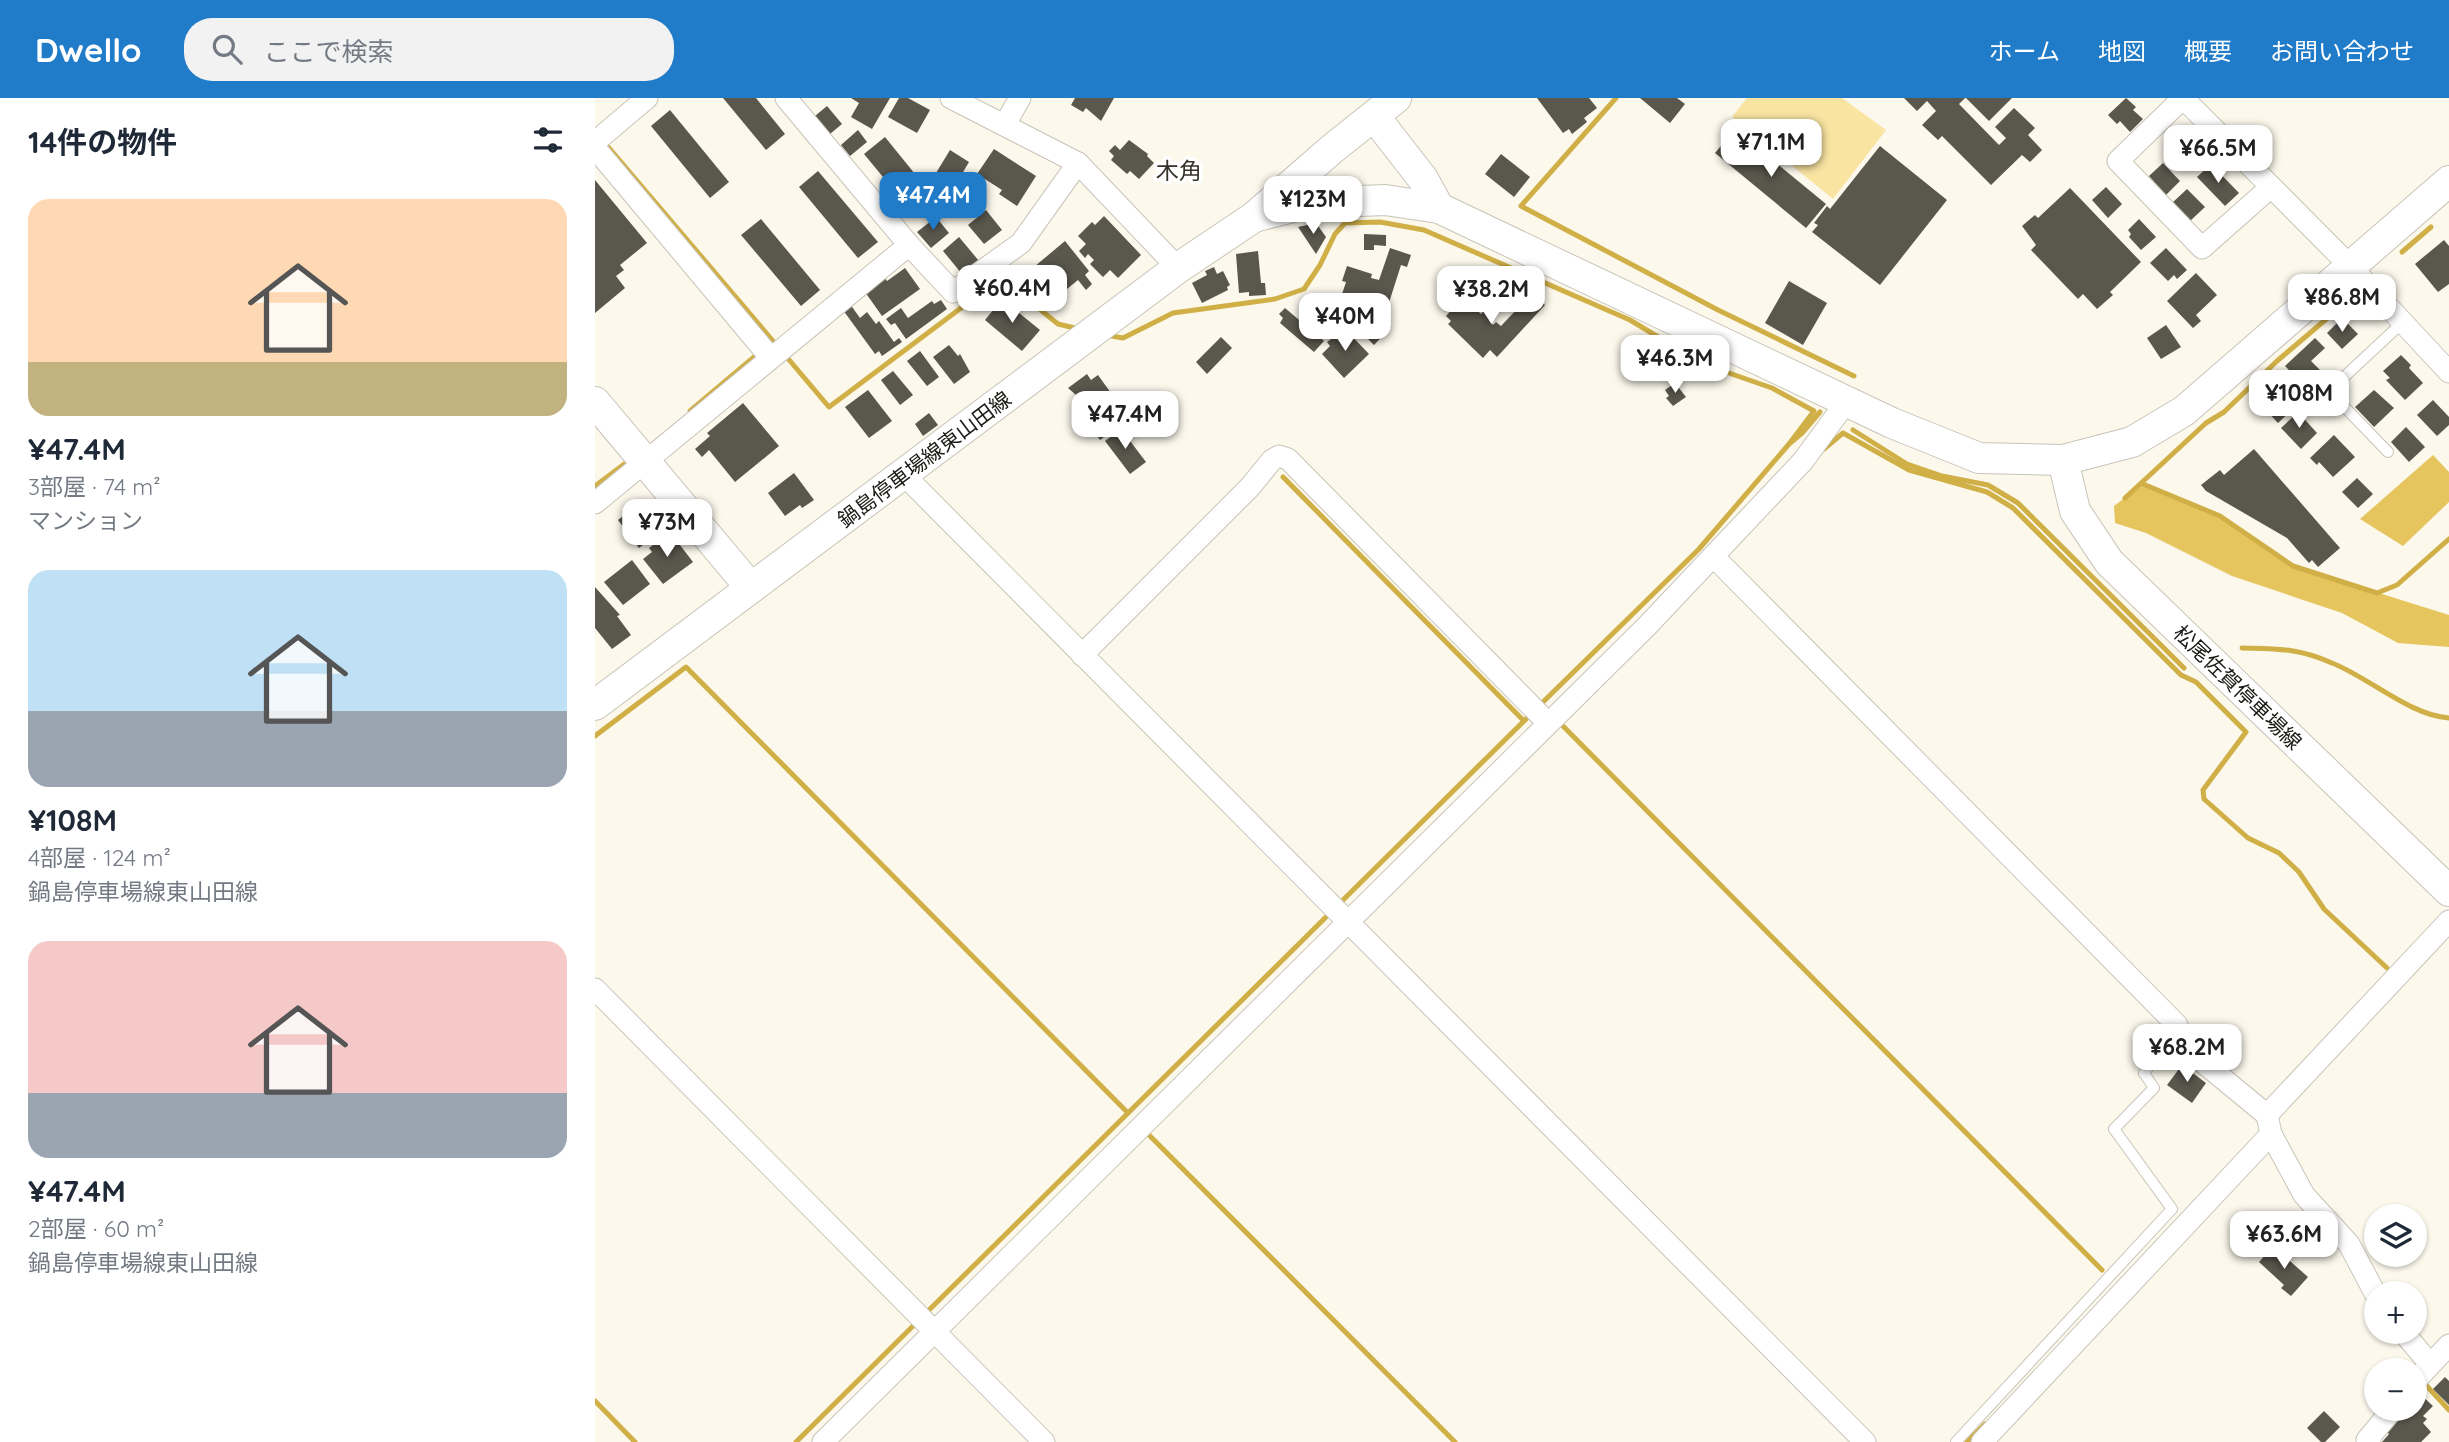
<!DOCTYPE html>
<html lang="ja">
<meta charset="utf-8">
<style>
:root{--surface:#fff;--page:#f2f2f3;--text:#1f2937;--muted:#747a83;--accent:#207cc9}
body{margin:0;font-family:Quicksand,"Noto Sans JP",sans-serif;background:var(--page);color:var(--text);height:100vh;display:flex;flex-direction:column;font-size:26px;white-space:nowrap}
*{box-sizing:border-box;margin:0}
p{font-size:23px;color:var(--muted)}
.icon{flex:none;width:38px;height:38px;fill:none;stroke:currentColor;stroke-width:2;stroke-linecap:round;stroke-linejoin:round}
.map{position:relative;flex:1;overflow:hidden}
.sheet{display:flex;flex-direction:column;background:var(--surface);width:595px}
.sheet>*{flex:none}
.buttons{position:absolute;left:1769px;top:1106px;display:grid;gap:14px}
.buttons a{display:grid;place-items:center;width:63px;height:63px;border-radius:50%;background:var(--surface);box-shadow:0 2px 5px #0004;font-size:35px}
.price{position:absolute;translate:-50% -60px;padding:0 16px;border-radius:14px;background:#fff;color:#222;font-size:23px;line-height:46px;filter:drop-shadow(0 2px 4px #0008)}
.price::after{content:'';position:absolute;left:50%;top:42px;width:21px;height:16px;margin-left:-10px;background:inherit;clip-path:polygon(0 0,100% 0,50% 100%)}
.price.selected{background:var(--accent);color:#fff}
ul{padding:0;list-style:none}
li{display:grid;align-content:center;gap:14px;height:371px;padding:0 28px}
li span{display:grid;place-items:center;height:217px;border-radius:21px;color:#555}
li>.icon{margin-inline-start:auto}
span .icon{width:126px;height:126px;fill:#fffc;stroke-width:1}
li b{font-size:30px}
h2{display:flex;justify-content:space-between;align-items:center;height:84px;padding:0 28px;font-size:30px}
header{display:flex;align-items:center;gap:42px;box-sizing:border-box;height:98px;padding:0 35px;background:var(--accent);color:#fff}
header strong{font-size:33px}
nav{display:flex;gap:38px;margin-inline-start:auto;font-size:24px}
.search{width:490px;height:63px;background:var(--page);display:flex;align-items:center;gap:18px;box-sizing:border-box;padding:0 24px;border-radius:28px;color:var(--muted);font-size:26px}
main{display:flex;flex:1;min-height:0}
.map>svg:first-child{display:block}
.green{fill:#f9e4a2}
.forest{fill:#e6c55e}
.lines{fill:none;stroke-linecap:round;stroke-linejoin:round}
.stream{stroke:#cfaf46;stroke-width:5}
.building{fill:#5a574d}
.lane-casing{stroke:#c8c4b9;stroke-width:12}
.street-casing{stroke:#c8c4b9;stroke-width:23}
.secondary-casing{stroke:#c8c4b9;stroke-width:32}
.lane{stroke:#fff;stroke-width:10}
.street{stroke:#fff;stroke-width:21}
.secondary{stroke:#fff;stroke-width:30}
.labels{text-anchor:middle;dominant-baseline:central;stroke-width:7;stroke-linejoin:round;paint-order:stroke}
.street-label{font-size:21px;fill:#1a1915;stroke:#fff}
.neighbourhood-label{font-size:23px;fill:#343128;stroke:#fff}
</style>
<header>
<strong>Dwello</strong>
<div class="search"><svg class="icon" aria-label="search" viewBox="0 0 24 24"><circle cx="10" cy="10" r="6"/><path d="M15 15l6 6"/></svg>ここで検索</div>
<nav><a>ホーム</a><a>地図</a><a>概要</a><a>お問い合わせ</a></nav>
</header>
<main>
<section class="sheet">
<h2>14件の物件<svg class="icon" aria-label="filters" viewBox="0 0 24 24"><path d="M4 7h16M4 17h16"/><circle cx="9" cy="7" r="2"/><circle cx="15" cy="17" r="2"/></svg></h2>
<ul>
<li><span style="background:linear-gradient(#ffd9b3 75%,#c2b280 0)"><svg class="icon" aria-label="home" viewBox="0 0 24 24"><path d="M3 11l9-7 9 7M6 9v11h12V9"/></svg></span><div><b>¥47.4M</b><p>3部屋 · 74 m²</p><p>マンション</p></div></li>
<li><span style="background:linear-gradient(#bfe0f5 65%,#9aa5b1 0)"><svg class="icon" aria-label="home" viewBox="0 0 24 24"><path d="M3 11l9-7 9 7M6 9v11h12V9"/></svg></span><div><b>¥108M</b><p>4部屋 · 124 m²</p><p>鍋島停車場線東山田線</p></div></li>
<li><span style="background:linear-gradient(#f6c9c9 70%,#9aa5b1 0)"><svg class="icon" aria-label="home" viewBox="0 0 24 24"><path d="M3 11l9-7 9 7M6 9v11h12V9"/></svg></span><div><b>¥47.4M</b><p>2部屋 · 60 m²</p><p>鍋島停車場線東山田線</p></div></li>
</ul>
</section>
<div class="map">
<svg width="1854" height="1344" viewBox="0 0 1854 1344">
<rect width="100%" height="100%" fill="#fcf8ec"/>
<polygon class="green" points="1152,0 1247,0 1291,32 1238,101 1137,19"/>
<g class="forest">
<polygon points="1838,357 1854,374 1854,404 1808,448 1765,421"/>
<polygon points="1548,386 1625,418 1698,468 1854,517 1854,549 1803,545 1747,515 1637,478 1551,435 1520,425 1519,408"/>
</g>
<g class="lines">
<g class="stream">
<polyline points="1021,0 926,108 1123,212 1259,278"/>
<polyline points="9,44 184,250"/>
<polyline points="1807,154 1836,129"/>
<polyline points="511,237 528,240 578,215 680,201 709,191 725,167 740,136 750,125 785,124 829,132 1035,222 1108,266 1177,290 1219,313 1194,346"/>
<polyline points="190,257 234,309 406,180 463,226 484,231"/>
<polyline points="95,313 165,254"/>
<polyline points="1258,332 1312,366 1347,378 1393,387 1423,405 1589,570"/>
<polyline points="1229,351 1248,335 1314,372 1392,394 1418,410 1586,577 1601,584 1651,634 1608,692 1609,701 1653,740 1684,755 1704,774 1729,811 1792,870"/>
<polyline points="688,379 929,623"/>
<polyline points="1548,386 1625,418 1698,468 1782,495 1802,487 1854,441"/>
<polyline points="0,388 36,361"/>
<polyline points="1530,400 1611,325 1629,314 1682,263 1762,195"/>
<path d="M1647,550C1683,551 1703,550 1737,565C1775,580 1814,617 1854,620"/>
<polyline points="947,605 1104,451 1194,346 1207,335 1225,314"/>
<polyline points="968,628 1507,1172"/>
<polyline points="0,638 91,569 533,1015"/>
<polyline points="746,804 933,619"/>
<polyline points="554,1037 860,1344"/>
<polyline points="331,1215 732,818"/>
<polyline points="1820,1295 1829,1285 1854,1312"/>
<polyline points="0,1303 40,1344"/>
<polyline points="201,1344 321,1225"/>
<polyline points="1372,1344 1390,1326"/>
</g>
</g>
<g class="building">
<polygon points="128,0 161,0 190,36 171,52"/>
<polygon points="256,0 295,0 277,31 256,19 264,5"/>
<polygon points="304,0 313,0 335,12 322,35 293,19"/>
<polygon points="480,0 519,0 506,23 491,10 488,14 476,7"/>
<polygon points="942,0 994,0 1002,10 989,20 992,24 977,36 974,31 968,35"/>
<polygon points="1045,0 1082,0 1090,6 1075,25"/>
<polygon points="1309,0 1370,0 1364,6 1404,47 1411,40 1400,29 1419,10 1440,30 1433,37 1447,52 1435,64 1427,57 1396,87 1347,38 1343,42 1327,27 1341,13 1332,3 1322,13"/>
<polygon points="1371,0 1417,0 1394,23"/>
<polygon points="1531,0 1541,9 1538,12 1548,21 1535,34 1525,23 1522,26 1513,17"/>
<polygon points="232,8 247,26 235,36 220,18"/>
<polygon points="75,12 134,84 115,100 56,28"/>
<polygon points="1140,31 1231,106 1211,130 1120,55"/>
<polygon points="263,32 272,44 255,58 246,47"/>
<polygon points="290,39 341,102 321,119 269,56"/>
<polygon points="534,42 553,56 552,58 559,65 544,81 535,73 532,76 516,62 519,58 514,53 520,47 525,52"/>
<polygon points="1594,42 1611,60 1598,73 1580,55"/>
<polygon points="1285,48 1352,102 1285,187 1217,134 1223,127 1219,125 1232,108 1235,111"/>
<polygon points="399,51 441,78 422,108 404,96 407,92 382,76"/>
<polygon points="355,52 374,64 361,86 341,75"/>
<polygon points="906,56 935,79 919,99 890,76"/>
<polygon points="1568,65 1585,83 1571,97 1554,78"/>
<polygon points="1616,66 1644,95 1630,108 1602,79"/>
<polygon points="223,73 283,144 263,160 204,89"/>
<polygon points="0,82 52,145 25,167 29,172 21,178 30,190 0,215"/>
<polygon points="1511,89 1527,106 1513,120 1497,102"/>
<polygon points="1475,90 1546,164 1515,194 1518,197 1502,211 1488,196 1483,201 1436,152 1441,147 1427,128 1440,117 1443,120"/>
<polygon points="1592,91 1610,109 1594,124 1576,106"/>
<polygon points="391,112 407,132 389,146 373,127"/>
<polygon points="509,118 546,157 523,180 515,172 508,179 495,166 499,162 493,156 490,160 484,153 491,146 483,138 497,124 500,127"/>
<polygon points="341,119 354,135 336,150 322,134"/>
<polygon points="166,121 225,192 206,208 146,137"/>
<polygon points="1544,121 1561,139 1546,152 1534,139 1536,136 1533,132"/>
<polygon points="721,125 731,139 721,156 703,129"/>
<polygon points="769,136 791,137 791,148 779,147 779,152 769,152"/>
<polygon points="364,139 384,163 367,176 348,153"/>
<polygon points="1849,142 1854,148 1854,186 1843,194 1820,166"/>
<polygon points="470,143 494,173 490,177 497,186 491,192 483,182 461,200 459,197 455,200 448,193 446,195 433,174"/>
<polygon points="795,150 816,157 812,169 806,167 791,214 788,217 774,213 776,206 747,196 751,184 747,183 752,168 777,176 776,180 784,182"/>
<polygon points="1571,150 1592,172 1582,181 1579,177 1573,183 1555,165"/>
<polygon points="663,153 666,185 670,185 671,197 654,198 654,194 644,195 641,156"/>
<polygon points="619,169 622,176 628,173 635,187 632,189 633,192 607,205 597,185 612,177 610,173"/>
<polygon points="310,170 325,191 287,218 270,194 289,179 292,183"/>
<polygon points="1601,175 1622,197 1601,217 1606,223 1598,230 1572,203"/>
<polygon points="1194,183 1232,205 1208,247 1170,225"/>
<polygon points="937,195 950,207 902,259 895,252 888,260 853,226 856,223 851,218 868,199 886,216 889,213 898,227 901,224 906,228"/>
<polygon points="722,198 787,222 796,229 779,247 768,236 771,233 716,216"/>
<polygon points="407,201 445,232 427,253 390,222"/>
<polygon points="346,202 352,211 311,241 300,225 296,227 291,221 306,210 313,220 337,203 339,206"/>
<polygon points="255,206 265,220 272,214 281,226 284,223 299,244 304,240 307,244 287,258 284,253 280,256 248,212"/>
<polygon points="690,210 729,243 719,254 685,225 688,220 684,216"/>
<polygon points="1747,220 1763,236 1747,251 1732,235"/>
<polygon points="1571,227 1586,249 1566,261 1552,240"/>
<polygon points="750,231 774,256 749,280 727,256 735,248 732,244"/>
<polygon points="626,239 637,250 612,276 601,264"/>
<polygon points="1720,240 1730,250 1716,263 1732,279 1715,294 1690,268"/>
<polygon points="354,247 363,258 365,256 375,274 359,286 338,259"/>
<polygon points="325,253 344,279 332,288 312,263"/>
<polygon points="1806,257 1816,267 1814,270 1828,285 1810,302 1791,282 1795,280 1788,273"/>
<polygon points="298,273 318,297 305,307 286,282"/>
<polygon points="492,276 496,282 503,277 516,295 513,298 518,305 494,322 483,308 489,304 473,290"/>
<polygon points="1080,285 1091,299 1078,308 1071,300 1074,298 1070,292"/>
<polygon points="273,292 297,323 274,340 250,309"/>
<polygon points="1692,292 1704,305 1683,325 1667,308 1674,302 1677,305"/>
<polygon points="1779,292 1799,310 1779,329 1760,309"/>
<polygon points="1838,302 1854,319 1854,327 1842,338 1822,317"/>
<polygon points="148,305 184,348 140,384 114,352 107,359 100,351 115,338 112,335"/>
<polygon points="524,306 534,320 505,342 495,328"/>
<polygon points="1703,314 1722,335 1706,351 1686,330"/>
<polygon points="334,315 343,327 328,338 320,326"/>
<polygon points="1811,329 1830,349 1814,364 1796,344"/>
<polygon points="526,331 551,364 535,376 510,343"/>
<polygon points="1739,337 1760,359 1738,379 1724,364 1722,367 1715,360"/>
<polygon points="1659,351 1745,450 1723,469 1717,462 1714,465 1692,440 1611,393 1606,387 1625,372 1629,377"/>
<polygon points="199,375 219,402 207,410 205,407 190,418 173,395"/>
<polygon points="1762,380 1778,396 1763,410 1747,394"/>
<polygon points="49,402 70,430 44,450 23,422"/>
<polygon points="78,438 98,464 68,486 48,461 57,454 54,450 65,442 68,446"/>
<polygon points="37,462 55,486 28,507 9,484"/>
<polygon points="0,489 25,517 22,518 36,537 17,551 0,530"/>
<polygon points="1587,967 1611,985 1597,1005 1572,987"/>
<polygon points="1678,1148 1713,1179 1696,1198 1686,1190 1689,1187 1664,1164"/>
<polygon points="1850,1279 1854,1283 1854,1307 1838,1291"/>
<polygon points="1826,1297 1838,1308 1828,1318 1832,1321 1828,1325 1836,1334 1826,1344 1787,1344 1794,1336 1790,1332 1812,1311 1820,1311 1820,1303"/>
<polygon points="1729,1313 1745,1329 1730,1344 1726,1344 1712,1330"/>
</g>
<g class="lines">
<defs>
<g id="lane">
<polyline points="1793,354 1734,293 1808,224"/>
<polyline points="1361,1344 1577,1111 1519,1031 1559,990 1549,975 1576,938"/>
</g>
<g id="street">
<polyline points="191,0 314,147 358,194 426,145 483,65"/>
<polyline points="356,0 483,65 583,170"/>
<polyline points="1588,0 1756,169 1854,274"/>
<polyline points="1588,0 1523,63 1607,150 1676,89"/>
<polyline points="410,26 425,0"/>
<polyline points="0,44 52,0"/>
<polyline points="0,50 175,259"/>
<polyline points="308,376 1270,1344"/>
<polyline points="0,405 314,147"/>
<polyline points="1119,459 1582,927 1576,938 1672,1017 1676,1036 1709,1097 1754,1146 1782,1199"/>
<polyline points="487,557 655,389 677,362 684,358 693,361 953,625"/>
<polyline points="0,891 449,1344"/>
<polyline points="1672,1017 1854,823"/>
<polyline points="1808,1234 1835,1266"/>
<polyline points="1820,1283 1854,1247"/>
<polyline points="228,1344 1052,528 1208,363 1252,303"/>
<polyline points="1387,1344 1676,1036"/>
<polyline points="1775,1344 1772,1342 1798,1311"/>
</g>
<g id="secondary">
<polyline points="779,18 828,81 844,110"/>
<polyline points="659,119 713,105 790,102 844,110 1297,325 1384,360 1468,362 1537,344 1589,313 1854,83"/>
<polyline points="0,304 156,490"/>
<polyline points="1468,362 1480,413 1514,464 1854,793"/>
<polyline points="0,607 583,170 659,119 737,51 801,0"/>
</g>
</defs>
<use href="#lane" class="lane-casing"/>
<use href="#street" class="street-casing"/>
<use href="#secondary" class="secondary-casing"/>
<use href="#lane" class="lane"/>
<use href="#street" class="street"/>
<use href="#secondary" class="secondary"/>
</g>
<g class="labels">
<g class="street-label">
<text transform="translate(329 361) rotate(-37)">鍋島停車場線東山田線</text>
<text transform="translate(1643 589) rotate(44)">松尾佐賀停車場線</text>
</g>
<g class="neighbourhood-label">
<text x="584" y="72">木角</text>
</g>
</g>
</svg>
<div class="buttons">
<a><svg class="icon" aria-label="layers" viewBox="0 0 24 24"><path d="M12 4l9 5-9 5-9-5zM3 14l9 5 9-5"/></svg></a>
<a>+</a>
<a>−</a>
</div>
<b class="price" style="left:1176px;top:81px">¥71.1M</b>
<b class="price" style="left:1623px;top:87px">¥66.5M</b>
<b class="price selected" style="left:338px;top:134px">¥47.4M</b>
<b class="price" style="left:718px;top:138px">¥123M</b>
<b class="price" style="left:417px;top:227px">¥60.4M</b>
<b class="price" style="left:896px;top:228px">¥38.2M</b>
<b class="price" style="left:1747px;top:236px">¥86.8M</b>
<b class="price" style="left:750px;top:255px">¥40M</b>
<b class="price" style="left:1080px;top:297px">¥46.3M</b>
<b class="price" style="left:1704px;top:332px">¥108M</b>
<b class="price" style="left:530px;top:353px">¥47.4M</b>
<b class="price" style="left:72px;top:461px">¥73M</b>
<b class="price" style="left:1592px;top:986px">¥68.2M</b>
<b class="price" style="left:1689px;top:1173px">¥63.6M</b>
</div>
</main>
